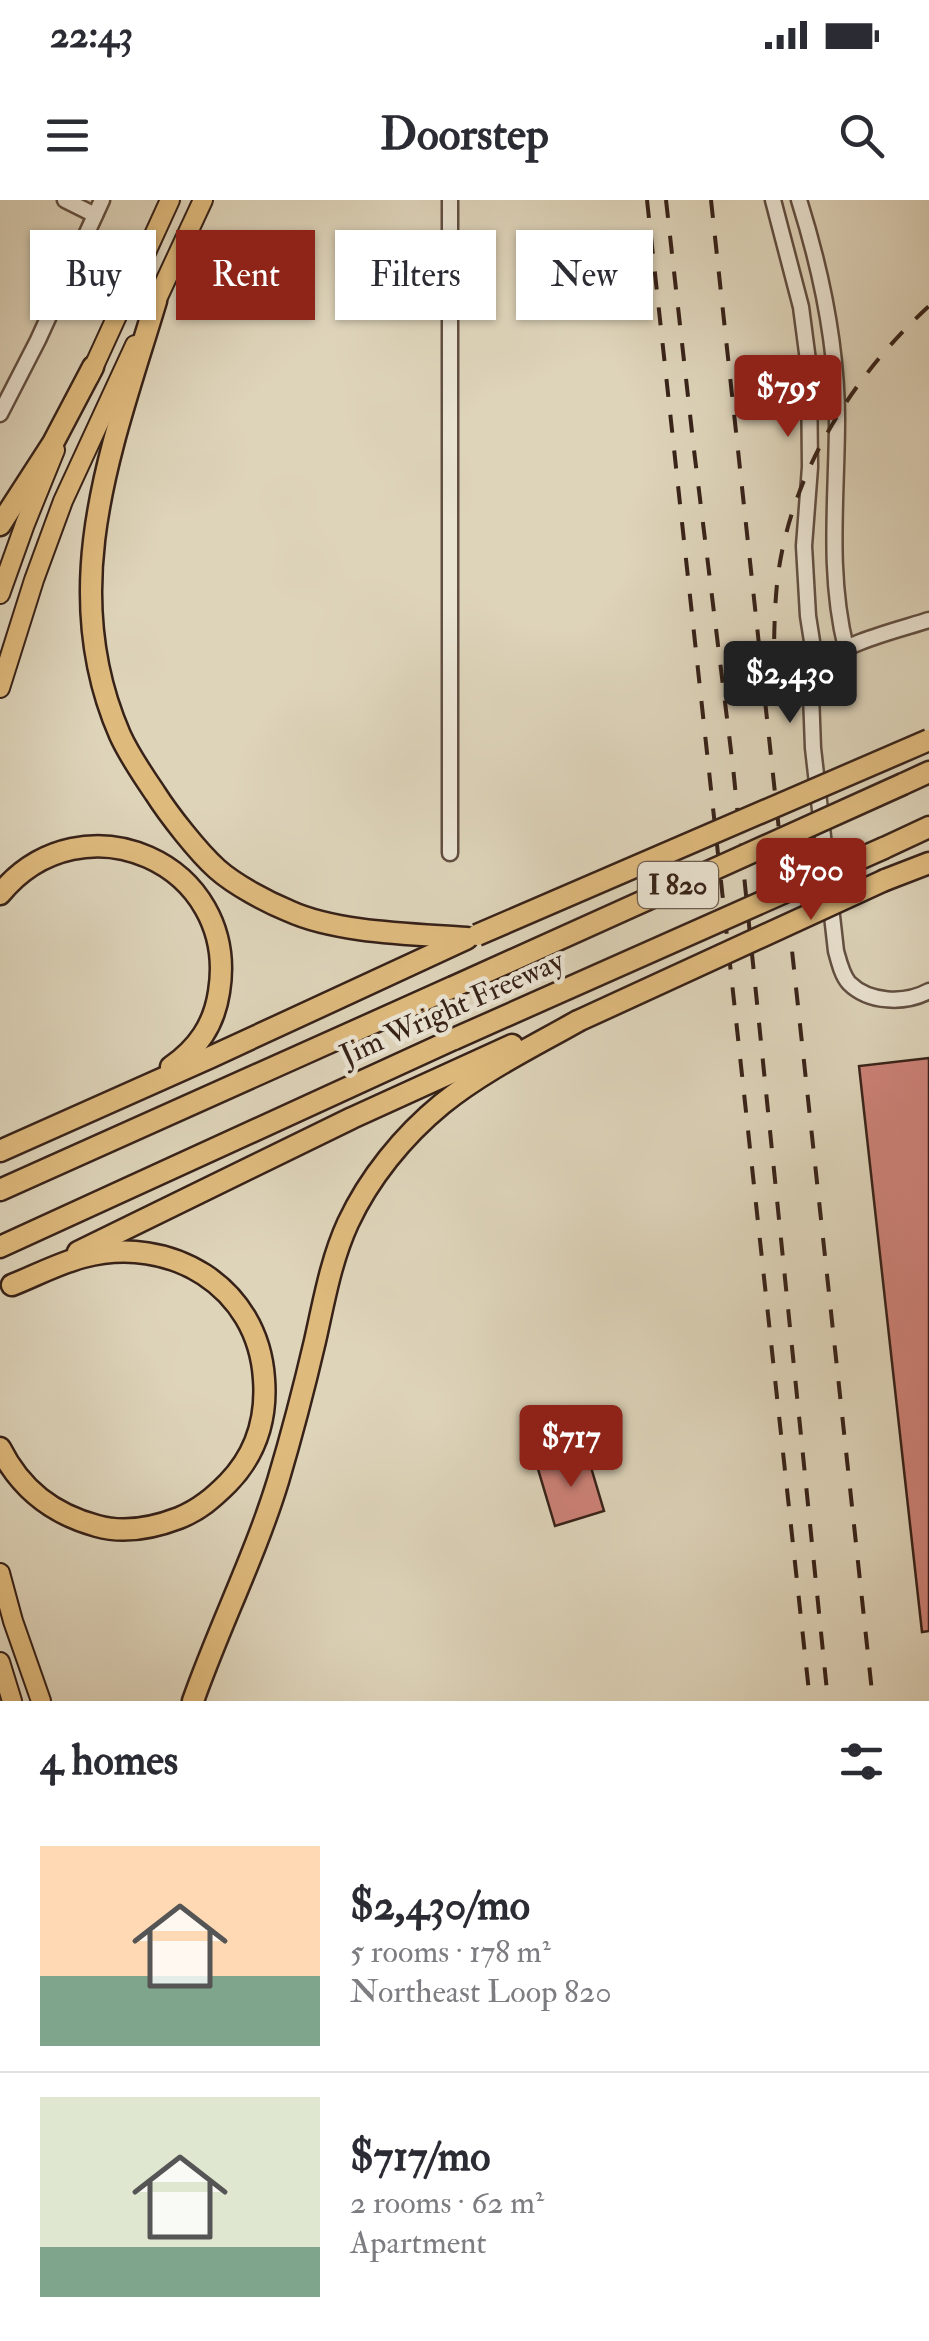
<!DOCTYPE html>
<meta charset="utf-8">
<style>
:root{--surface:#fff;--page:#f7f7f7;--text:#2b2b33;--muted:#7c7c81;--line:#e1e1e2;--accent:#8f2418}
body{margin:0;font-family:"IM FELL Double Pica",serif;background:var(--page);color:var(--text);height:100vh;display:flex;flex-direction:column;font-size:38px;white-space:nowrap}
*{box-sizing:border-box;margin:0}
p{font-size:32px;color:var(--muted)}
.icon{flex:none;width:55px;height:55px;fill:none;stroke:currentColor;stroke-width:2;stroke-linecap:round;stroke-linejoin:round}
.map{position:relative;height:1501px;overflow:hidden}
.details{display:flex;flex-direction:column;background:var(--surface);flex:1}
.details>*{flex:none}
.banner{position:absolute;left:30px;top:30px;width:870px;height:90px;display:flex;gap:20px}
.price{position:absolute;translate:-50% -85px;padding:0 22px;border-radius:10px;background:var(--accent);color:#fff;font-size:32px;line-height:65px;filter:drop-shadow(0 2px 5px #0008)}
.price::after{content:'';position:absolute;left:50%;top:60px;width:30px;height:22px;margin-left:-15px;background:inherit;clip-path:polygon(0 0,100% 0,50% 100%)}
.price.selected{background:#222;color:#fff}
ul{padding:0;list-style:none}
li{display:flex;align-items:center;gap:30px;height:250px;padding:0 40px}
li+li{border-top:2px solid var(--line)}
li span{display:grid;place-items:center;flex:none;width:280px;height:200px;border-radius:0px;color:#555}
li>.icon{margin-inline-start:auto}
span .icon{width:120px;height:120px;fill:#fffc;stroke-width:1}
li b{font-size:42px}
h2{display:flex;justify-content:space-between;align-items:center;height:120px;padding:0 40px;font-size:42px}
.chip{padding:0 35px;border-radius:0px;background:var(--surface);box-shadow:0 2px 8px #0004;font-size:35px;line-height:90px}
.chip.selected{background:var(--accent);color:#fff}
.status{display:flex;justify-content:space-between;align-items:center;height:70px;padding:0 50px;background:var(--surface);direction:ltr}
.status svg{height:28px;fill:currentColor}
header{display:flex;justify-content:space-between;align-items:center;height:130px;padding:0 40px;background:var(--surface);font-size:45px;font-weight:700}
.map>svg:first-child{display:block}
.building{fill:#cd8278;stroke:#372219;stroke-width:2.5}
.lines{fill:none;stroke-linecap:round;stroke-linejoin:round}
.minor-casing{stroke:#614e41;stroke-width:19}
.major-casing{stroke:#372219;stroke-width:22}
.highway-casing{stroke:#372219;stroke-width:25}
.minor{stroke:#eae3d2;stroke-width:14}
.major{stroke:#dfba7d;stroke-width:18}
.highway{stroke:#dfba7d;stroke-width:20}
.rail{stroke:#372219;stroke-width:4;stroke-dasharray:18 18;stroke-linecap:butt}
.highway-bridge-casing{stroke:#372219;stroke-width:25;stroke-linecap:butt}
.highway-bridge{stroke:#dfba7d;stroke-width:20}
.labels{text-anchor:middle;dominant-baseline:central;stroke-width:9;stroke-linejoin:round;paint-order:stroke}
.shield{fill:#eae3d2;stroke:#6d5c50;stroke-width:2.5}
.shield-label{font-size:28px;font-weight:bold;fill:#372219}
.street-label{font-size:30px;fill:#372219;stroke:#eae3d2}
</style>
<div class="status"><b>22:43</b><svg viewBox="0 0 49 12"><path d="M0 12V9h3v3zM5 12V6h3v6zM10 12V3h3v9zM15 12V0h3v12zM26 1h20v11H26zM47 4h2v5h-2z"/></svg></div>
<header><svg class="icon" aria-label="menu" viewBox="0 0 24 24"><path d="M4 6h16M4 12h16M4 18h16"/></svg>Doorstep<svg class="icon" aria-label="search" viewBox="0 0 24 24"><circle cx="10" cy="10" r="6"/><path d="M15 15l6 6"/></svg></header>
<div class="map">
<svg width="929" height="1501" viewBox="0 0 929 1501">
<rect width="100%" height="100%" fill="#ded4ba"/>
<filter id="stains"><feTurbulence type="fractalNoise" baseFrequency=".002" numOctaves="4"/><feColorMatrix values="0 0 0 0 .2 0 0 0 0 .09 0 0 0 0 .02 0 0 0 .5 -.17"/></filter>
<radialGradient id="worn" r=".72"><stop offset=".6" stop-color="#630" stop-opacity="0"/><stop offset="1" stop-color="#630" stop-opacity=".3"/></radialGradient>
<g class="building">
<polygon points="929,858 929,1431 922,1432 859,866"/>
<polygon points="587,1254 604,1311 555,1326 538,1269"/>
</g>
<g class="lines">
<defs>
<g id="minor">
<polyline points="65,0 95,15"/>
<polyline points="450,0 450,653"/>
<polyline points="773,0 801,107 809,168 810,267 804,346 808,416 817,473"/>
<path d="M799,0C821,70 837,145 837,219C837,296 827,372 846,448"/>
<polyline points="0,214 38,140 102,0"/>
<path d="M929,420C902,429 841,443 823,464C815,472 813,483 811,494L813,548L836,751C839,762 842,775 849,783C869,803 905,804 929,791"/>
</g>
<g id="major">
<polyline points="151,112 203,0"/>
<polyline points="89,177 170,0"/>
<polyline points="0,394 25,324 55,250"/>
<polyline points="0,488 34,380 63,301 135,145"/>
<polyline points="0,1373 13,1421 41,1501"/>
<polyline points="0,1462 12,1501"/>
</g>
<g id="highway">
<path d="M156,101C113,244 55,387 120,535C129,555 142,574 155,593C169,615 198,652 217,669C235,685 267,702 289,711C337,733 414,734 467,738"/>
<polyline points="0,325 53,243 93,167"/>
<polyline points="903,584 929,572"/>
<polyline points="884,648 929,627"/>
<polyline points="885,680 929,663"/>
<path d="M0,694C82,594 240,663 219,792C214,825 198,848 171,867"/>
<polyline points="0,951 211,857 466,739"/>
<polyline points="0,990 453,787"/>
<polyline points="0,1047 454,839"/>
<polyline points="78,1052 352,918 512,845"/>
<path d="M0,1248C21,1290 53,1314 97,1326C125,1334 153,1328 179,1318C199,1310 213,1298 228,1283C256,1254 267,1219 264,1179C258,1086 170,1034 83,1057C59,1063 35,1076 12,1085"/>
<path d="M193,1501C219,1427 255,1356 278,1281C292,1234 304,1188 315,1141C324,1101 331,1060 348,1023C369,978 403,936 442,904C483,871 532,847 578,821"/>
</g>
</defs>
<use href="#minor" class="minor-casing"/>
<use href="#major" class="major-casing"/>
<use href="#highway" class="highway-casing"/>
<use href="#minor" class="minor"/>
<use href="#major" class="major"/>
<use href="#highway" class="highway"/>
<g class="rail">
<polyline points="647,0 810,1501"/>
<polyline points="666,0 694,250 733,567 828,1501"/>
<polyline points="711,0 873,1501"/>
<path d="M774,475C774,442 774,408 778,375C792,271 853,176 929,106"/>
</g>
<defs>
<g id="highway-bridge">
<polyline points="477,735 929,540"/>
<polyline points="453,787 903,584"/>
<polyline points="578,821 885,680"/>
<polyline points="454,839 884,648"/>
</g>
</defs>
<use href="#highway-bridge" class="highway-bridge-casing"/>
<use href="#highway-bridge" class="highway-bridge"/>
</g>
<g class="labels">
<rect class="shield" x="638" y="662" width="80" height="46" rx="8"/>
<g class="shield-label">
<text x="678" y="685">I 820</text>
</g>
<g class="street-label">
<text transform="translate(452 808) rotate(-24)">Jim Wright Freeway</text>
</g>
</g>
<rect width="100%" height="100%" filter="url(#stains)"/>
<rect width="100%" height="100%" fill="url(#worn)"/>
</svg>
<b class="price" style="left:788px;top:240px">$795</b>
<b class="price selected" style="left:790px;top:526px">$2,430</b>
<b class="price" style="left:811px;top:723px">$700</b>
<b class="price" style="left:571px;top:1290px">$717</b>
<div class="banner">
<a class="chip">Buy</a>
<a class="chip selected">Rent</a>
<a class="chip">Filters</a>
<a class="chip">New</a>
</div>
</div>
<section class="details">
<h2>4 homes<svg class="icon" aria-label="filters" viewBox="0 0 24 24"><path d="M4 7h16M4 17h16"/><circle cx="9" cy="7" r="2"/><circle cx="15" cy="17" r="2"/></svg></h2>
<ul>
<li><span style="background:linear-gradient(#ffd9b3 65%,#7fa58c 0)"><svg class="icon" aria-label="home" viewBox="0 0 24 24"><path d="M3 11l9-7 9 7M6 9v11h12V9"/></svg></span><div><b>$2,430/mo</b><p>5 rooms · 178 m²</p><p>Northeast Loop 820</p></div></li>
<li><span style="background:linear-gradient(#dfe7d0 75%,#7fa58c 0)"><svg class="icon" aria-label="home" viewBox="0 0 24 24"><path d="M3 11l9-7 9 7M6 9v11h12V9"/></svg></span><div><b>$717/mo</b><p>2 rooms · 62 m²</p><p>Apartment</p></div></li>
</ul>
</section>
